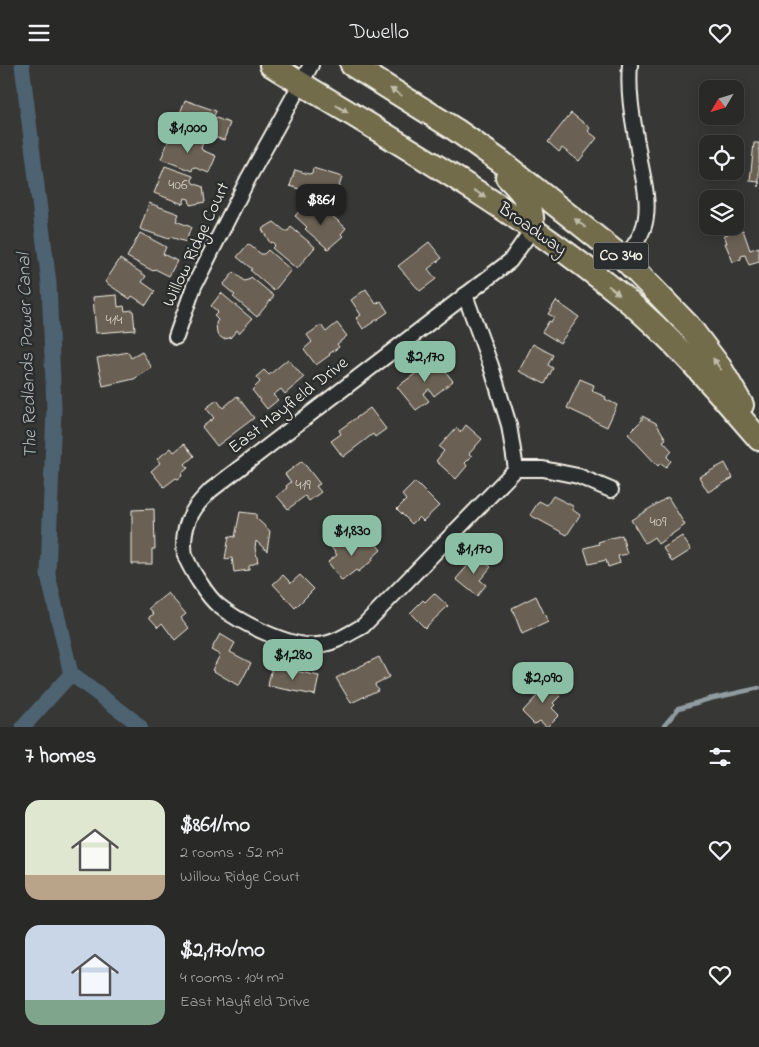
<!DOCTYPE html>
<meta charset="utf-8">
<style>
:root{--surface:#292928;--page:#313130;--text:#f1f3f6;--muted:#a5a6a8;--line:#454545;--accent:#8abfa5}
body{margin:0;font-family:"Indie Flower",sans-serif;background:var(--page);color:var(--text);height:100vh;display:flex;flex-direction:column;font-size:19px;white-space:nowrap}
*{box-sizing:border-box;margin:0}
p{font-size:16px;color:var(--muted)}
.icon{flex:none;width:28px;height:28px;fill:none;stroke:currentColor;stroke-width:2;stroke-linecap:round;stroke-linejoin:round}
.map{position:relative;height:662px;overflow:hidden}
.side{display:flex;flex-direction:column;background:var(--surface);flex:1}
.side>*{flex:none}
.needle{width:32px;rotate:232deg}
.buttons{position:absolute;left:699px;top:15px;display:grid;gap:10px}
.buttons a{display:grid;place-items:center;width:45px;height:45px;border-radius:10px;background:var(--surface);box-shadow:0 2px 12px #0003,0 0 0 1px var(--line);font-size:25px}
.price{position:absolute;translate:-50% -42px;padding:0 11px;border-radius:10px;background:var(--accent);color:#111;font-size:16px;line-height:32px;filter:drop-shadow(0 1px 2px #0008)}
.price::after{content:'';position:absolute;left:50%;top:30px;width:15px;height:11px;margin-left:-8px;background:inherit;clip-path:polygon(0 0,100% 0,50% 100%)}
.price.current{background:#222;color:#fff}
ul{padding:0;list-style:none}
li{display:flex;align-items:center;gap:15px;height:125px;padding:0 25px}
li span{display:grid;place-items:center;flex:none;width:140px;height:100px;border-radius:15px;color:#555}
li>.icon{margin-inline-start:auto}
span .icon{width:60px;height:60px;fill:#fffc;stroke-width:1}
li b{font-size:21px}
h2{display:flex;justify-content:space-between;align-items:center;height:60px;padding:0 25px;font-size:21px}
header{display:flex;justify-content:space-between;align-items:center;height:65px;padding:0 25px;background:var(--surface);font-size:22px;font-weight:600}
.map>svg:first-child{display:block}
.lines{fill:none;stroke-linecap:round;stroke-linejoin:round}
.stream{stroke:#909ca1;stroke-width:4.5}
.canal{stroke:#4e6372;stroke-width:15}
.building{fill:#6a6052;stroke:#f4f1e8}
.street-casing{stroke:#f4f1e8;stroke-width:18}
.primary-casing{stroke:#f4f1e8;stroke-width:26}
.street{stroke:#2a2d2e;stroke-width:14}
.primary{stroke:#726c4b;stroke-width:22}
.oneway{fill:#c0bca9}
.labels{text-anchor:middle;dominant-baseline:central;stroke-width:5;stroke-linejoin:round;paint-order:stroke}
.number-label{font-size:15px;fill:#d2cdc2}
.shield{fill:#2a2d2e;stroke:#b7b6b0;stroke-width:1}
.shield-label{font-size:16px;font-weight:bold;fill:#f4f1e8}
.street-label{font-size:18px;fill:#f4f1e8;stroke:#2a2d2e}
.water-label{font-size:19px;font-style:italic;fill:#b2b8b9;stroke:#2a2d2e}
</style>
<header><svg class="icon" aria-label="menu" viewBox="0 0 24 24"><path d="M4 6h16M4 12h16M4 18h16"/></svg>Dwello<svg class="icon" aria-label="heart" viewBox="0 0 24 24"><path d="M12 20l-8-8c-3-5 5-10 8-4 3-6 11-1 8 4z"/></svg></header>
<div class="map">
<svg width="759" height="662" viewBox="0 0 759 662">
<rect width="100%" height="100%" fill="#373735"/>
<filter id="ink" filterUnits="userSpaceOnUse"><feTurbulence type="fractalNoise" baseFrequency=".02" numOctaves="2"/><feDisplacementMap in="SourceGraphic" scale="10" xChannelSelector="R" yChannelSelector="G"/><feConvolveMatrix kernelMatrix="1 2 1 2 8 2 1 2 1" color-interpolation-filters="sRGB"/></filter>
<g filter="url(#ink)">
<g class="lines">
<polyline class="stream" points="663,662 679,643 709,634 759,623"/>
<g class="canal">
<polyline points="22,0 49,218 54,343 48,510 71,609 133,655 140,662"/>
<polyline points="23,662 71,609"/>
</g>
</g>
<g class="building">
<polygon points="185,35 216,46 214,51 216,53 230,58 224,75 207,70 206,73 175,62"/>
<polygon points="571,48 590,63 588,66 597,73 579,96 562,83 559,87 548,77"/>
<polygon points="172,67 203,78 201,83 202,85 216,91 209,108 193,102 192,106 161,94"/>
<polygon points="754,78 759,78 759,122 759,117 750,116"/>
<polygon points="165,101 193,111 192,116 193,118 203,122 205,137 190,140 189,134 185,133 183,139 154,128"/>
<polygon points="313,103 342,112 334,138 305,129 306,126 290,121 295,105 309,109 312,108"/>
<polygon points="149,138 179,149 176,156 191,162 186,177 170,172 169,174 140,164"/>
<polygon points="306,139 317,148 319,147 323,143 346,163 341,169 343,171 328,184 305,164 307,162 295,151"/>
<polygon points="274,157 285,166 288,166 291,162 315,182 297,204 272,183 275,180 272,177 270,178 262,164"/>
<polygon points="735,161 737,167 743,165 750,185 759,182 759,197 749,200 745,190 741,191 741,194 733,197 725,178 727,178 724,170 728,169 727,163"/>
<polygon points="140,168 166,182 163,189 177,196 169,211 155,204 153,206 127,192"/>
<polygon points="429,177 442,193 428,204 436,214 420,226 398,201"/>
<polygon points="248,179 261,189 264,189 268,185 291,205 274,226 250,205 252,204 237,192"/>
<polygon points="120,194 146,211 142,217 155,226 146,240 132,231 130,234 105,217"/>
<polygon points="234,207 244,216 248,215 251,212 274,231 257,252 233,232 235,230 223,220"/>
<polygon points="366,224 376,239 381,236 388,247 363,264 356,253 361,250 351,235"/>
<polygon points="221,228 252,254 239,268 237,265 230,273 223,274 217,269 216,258 218,255 214,251 218,247 211,241"/>
<polygon points="117,230 118,242 124,241 125,246 133,245 135,265 96,268 93,232"/>
<polygon points="556,236 579,252 560,278 542,267 549,256 551,257 554,252 548,249"/>
<polygon points="337,258 347,271 337,279 339,282 329,289 330,290 316,300 304,284 312,277 307,270 321,260 326,267"/>
<polygon points="533,279 553,290 548,300 553,303 545,319 519,306"/>
<polygon points="128,287 131,293 142,287 152,303 134,314 103,321 97,293"/>
<polygon points="433,291 453,316 434,331 429,324 423,329 429,336 416,345 397,322 423,303 421,301"/>
<polygon points="288,294 304,313 285,329 281,324 273,330 278,335 267,344 252,325 260,317 256,312 264,305 269,310"/>
<polygon points="580,314 594,320 592,326 606,332 605,334 617,340 607,362 567,343"/>
<polygon points="237,331 254,353 217,381 202,362 214,353 206,343 217,335 223,343"/>
<polygon points="370,343 386,364 375,372 373,369 343,392 331,376 341,369 339,365"/>
<polygon points="642,351 656,358 666,374 663,376 672,386 667,392 671,396 666,402 661,398 658,401 628,369 642,355"/>
<polygon points="466,360 482,374 469,389 472,391 465,398 467,401 456,414 436,396 444,386 439,382 456,363 461,367"/>
<polygon points="184,379 194,391 185,399 188,403 181,409 182,411 178,414 176,413 164,422 151,406 160,398 157,394 171,383 174,387"/>
<polygon points="302,396 320,419 316,421 321,427 309,436 305,431 288,444 277,431 287,423 286,421 291,417 285,409"/>
<polygon points="725,398 733,413 708,427 699,412"/>
<polygon points="415,417 439,441 423,456 419,452 412,459 397,444 406,435 402,430"/>
<polygon points="553,431 573,441 573,445 580,450 567,470 530,450 539,436 547,440"/>
<polygon points="668,432 685,460 658,479 654,472 645,478 631,455"/>
<polygon points="154,444 155,484 152,484 152,499 132,499 132,445"/>
<polygon points="240,447 256,449 256,453 270,466 267,486 256,476 255,483 258,497 249,501 249,505 234,507 232,493 225,494 229,471 235,472"/>
<polygon points="622,470 627,489 618,491 620,498 608,502 606,495 589,499 584,483 599,479 598,477"/>
<polygon points="682,471 691,485 672,497 663,483"/>
<polygon points="345,472 351,479 357,474 361,480 371,473 381,485 372,493 373,495 358,507 356,505 342,516 328,497 337,490 331,482"/>
<polygon points="477,490 491,502 480,515 486,520 477,531 456,514"/>
<polygon points="283,510 291,518 300,510 314,524 295,543 273,519"/>
<polygon points="168,528 186,549 181,553 189,563 175,575 162,558 158,562 149,552 154,549 149,543"/>
<polygon points="434,528 448,541 425,563 410,548 423,535 425,537"/>
<polygon points="536,531 548,557 522,569 512,543"/>
<polygon points="220,569 235,578 230,587 251,598 239,621 212,605 220,590 211,585"/>
<polygon points="379,592 389,612 375,619 378,625 351,638 336,613"/>
<polygon points="272,601 319,611 315,630 268,621"/>
<polygon points="543,614 549,619 550,618 562,629 553,638 555,640 552,643 559,650 547,662 540,656 537,658 534,659 522,647 538,630 533,625"/>
</g>
<g class="lines">
<defs>
<g id="street">
<path d="M624,194C631,185 639,175 643,164C651,143 644,117 640,96C635,64 627,32 630,0"/>
<polyline points="465,230 491,301 509,360 516,404"/>
<polyline points="176,272 194,221 248,114 311,0"/>
<path d="M516,404L363,561C348,569 334,579 317,580C290,583 239,557 219,541C208,533 189,502 185,490C184,484 184,473 185,467C189,448 198,438 211,425L510,196L532,165"/>
<polyline points="516,404 543,404 578,411 611,425"/>
</g>
<g id="primary">
<path d="M271,0C389,73 513,142 621,230C672,272 716,324 759,374"/>
<polyline points="352,0 456,65 500,96 624,194 689,261 720,302 742,340"/>
<path d="M507,112C523,128 535,142 532,165"/>
</g>
</defs>
<use href="#street" class="street-casing"/>
<use href="#primary" class="primary-casing"/>
<use href="#street" class="street"/>
<use href="#primary" class="primary"/>
</g>
<defs><path id="oneway-solid" d="M-6-.8H1V-3.2L6.5 0L1 3.2V.8H-6Z" transform="scale(1.25)"/></defs>
<g class="oneway">
<use href="#oneway-solid" transform="translate(396 27) rotate(-148)"/>
<use href="#oneway-solid" transform="translate(342 44) rotate(32)"/>
<use href="#oneway-solid" transform="translate(480 129) rotate(33)"/>
<use href="#oneway-solid" transform="translate(580 158) rotate(-141)"/>
<use href="#oneway-solid" transform="translate(614 225) rotate(37)"/>
<use href="#oneway-solid" transform="translate(717 299) rotate(-125)"/>
</g>
</g>
<g class="labels">
<g class="number-label">
<text x="178" y="120">406</text>
<text x="114" y="255">414</text>
<text x="303" y="420">419</text>
<text x="658" y="457">409</text>
</g>
<rect class="shield" x="593.5" y="177.5" width="55" height="27" rx="4"/>
<g class="shield-label">
<text x="621" y="191">CO 340</text>
</g>
<g class="street-label">
<text transform="translate(532 165) rotate(35)">Broadway</text>
<text transform="translate(197 180) rotate(-65)">Willow Ridge Court</text>
<text transform="translate(289 341) rotate(-38)">East Mayfield Drive</text>
</g>
<g class="water-label">
<text transform="translate(28 291) rotate(-92)">The Redlands Power Canal</text>
</g>
</g>
</svg>
<div class="buttons">
<a><svg class="needle" viewBox="-14 -14 28 28"><path d="M0-13l5 13h-10z" fill="#e53935"/><path d="M0 13l5-13h-10z" fill="#a5a6a8"/></svg></a>
<a><svg class="icon" aria-label="locate" viewBox="0 0 24 24"><circle cx="12" cy="12" r="6"/><path d="M12 2v4M12 18v4M2 12h4M18 12h4"/></svg></a>
<a><svg class="icon" aria-label="layers" viewBox="0 0 24 24"><path d="M12 4l9 5-9 5-9-5zM3 14l9 5 9-5"/></svg></a>
</div>
<b class="price" style="left:188px;top:89px">$1,000</b>
<b class="price current" style="left:321px;top:161px">$861</b>
<b class="price" style="left:425px;top:318px">$2,170</b>
<b class="price" style="left:352px;top:492px">$1,830</b>
<b class="price" style="left:474px;top:510px">$1,170</b>
<b class="price" style="left:293px;top:616px">$1,280</b>
<b class="price" style="left:543px;top:639px">$2,090</b>
</div>
<section class="side">
<h2>7 homes<svg class="icon" aria-label="filters" viewBox="0 0 24 24"><path d="M4 7h16M4 17h16"/><circle cx="9" cy="7" r="2"/><circle cx="15" cy="17" r="2"/></svg></h2>
<ul>
<li><span style="background:linear-gradient(#dfe7d0 75%,#b9a48a 0)"><svg class="icon" aria-label="home" viewBox="0 0 24 24"><path d="M3 11l9-7 9 7M6 9v11h12V9"/></svg></span><div><b>$861/mo</b><p>2 rooms · 52 m²</p><p>Willow Ridge Court</p></div><svg class="icon" aria-label="heart" viewBox="0 0 24 24"><path d="M12 20l-8-8c-3-5 5-10 8-4 3-6 11-1 8 4z"/></svg></li>
<li><span style="background:linear-gradient(#c9d6e8 75%,#7fa58c 0)"><svg class="icon" aria-label="home" viewBox="0 0 24 24"><path d="M3 11l9-7 9 7M6 9v11h12V9"/></svg></span><div><b>$2,170/mo</b><p>4 rooms · 104 m²</p><p>East Mayfield Drive</p></div><svg class="icon" aria-label="heart" viewBox="0 0 24 24"><path d="M12 20l-8-8c-3-5 5-10 8-4 3-6 11-1 8 4z"/></svg></li>
</ul>
</section>
